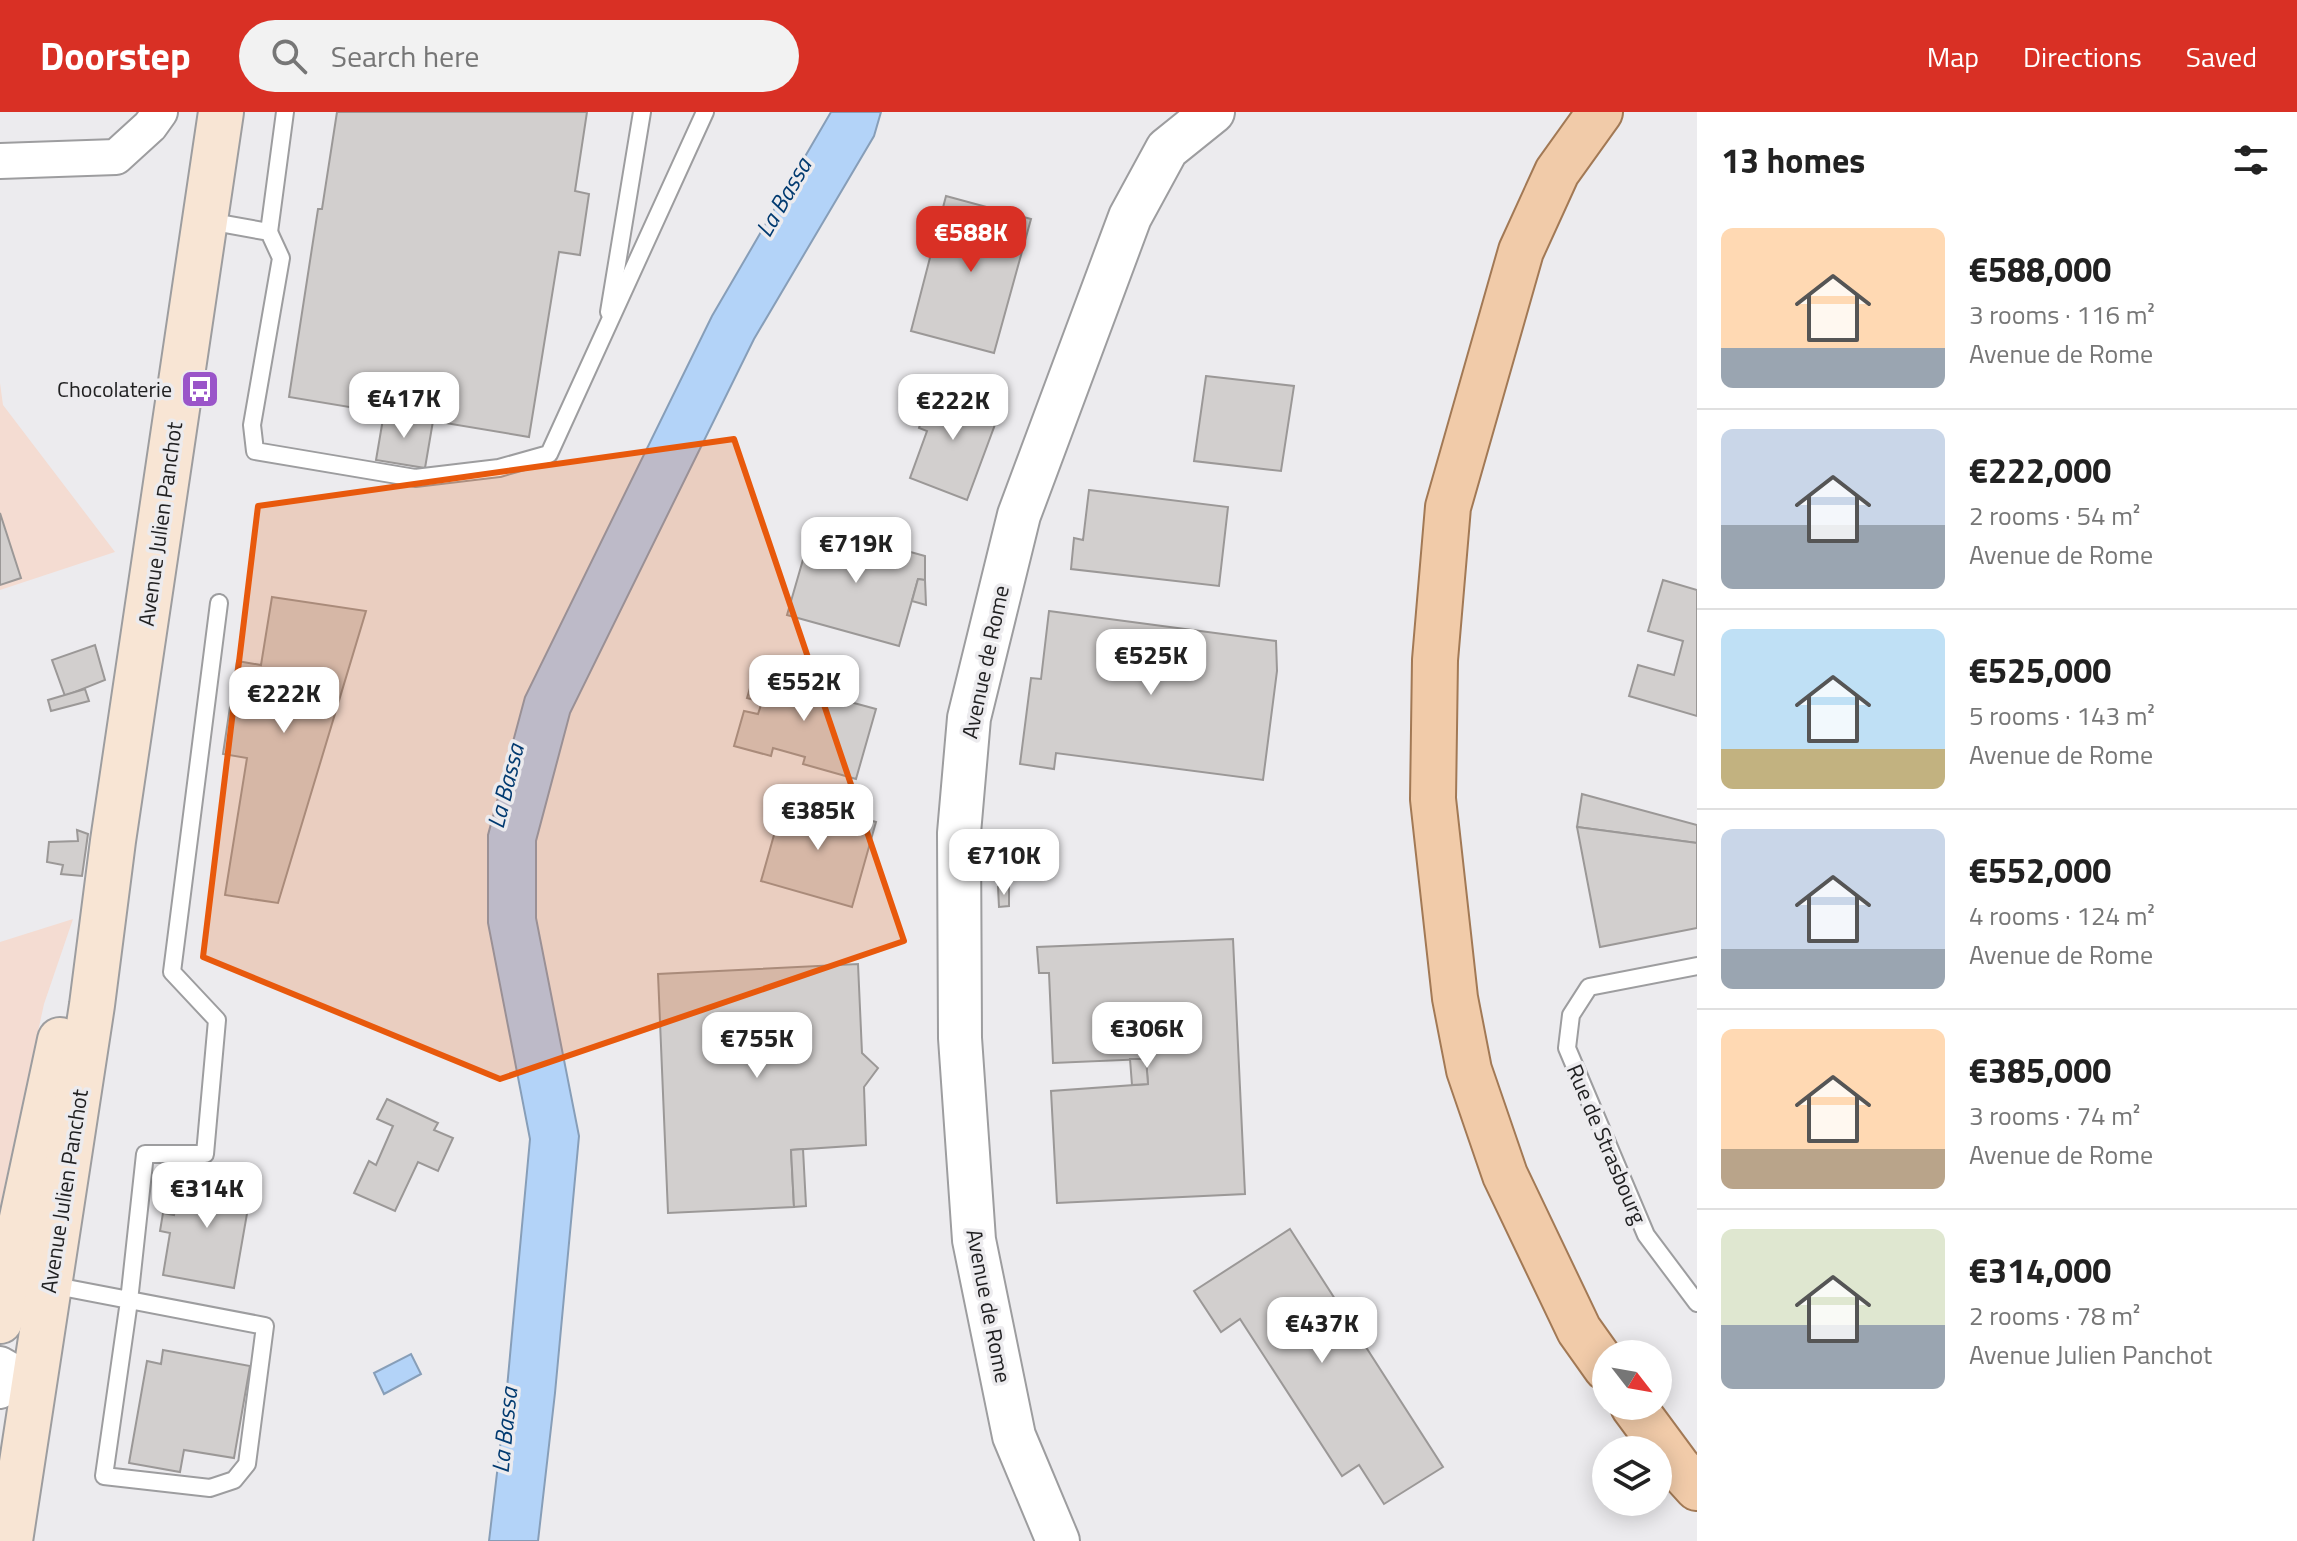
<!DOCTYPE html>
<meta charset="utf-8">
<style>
:root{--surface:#fff;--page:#f2f2f2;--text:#222;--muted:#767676;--line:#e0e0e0;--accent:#d93025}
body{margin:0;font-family:"Titillium Web",sans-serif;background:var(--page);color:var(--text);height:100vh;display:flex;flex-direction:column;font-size:30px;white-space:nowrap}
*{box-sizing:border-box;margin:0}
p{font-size:26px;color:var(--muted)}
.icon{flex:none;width:44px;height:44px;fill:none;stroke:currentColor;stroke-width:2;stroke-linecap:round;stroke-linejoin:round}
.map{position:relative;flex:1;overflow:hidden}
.side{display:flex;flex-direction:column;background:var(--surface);width:600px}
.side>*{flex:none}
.needle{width:52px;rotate:121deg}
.buttons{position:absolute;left:1592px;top:1228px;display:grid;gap:16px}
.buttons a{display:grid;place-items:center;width:80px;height:80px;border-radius:50%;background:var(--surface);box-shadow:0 4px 20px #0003;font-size:40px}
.price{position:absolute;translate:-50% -68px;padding:0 18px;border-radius:16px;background:#fff;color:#222;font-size:26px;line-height:52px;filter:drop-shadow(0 2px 4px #0008)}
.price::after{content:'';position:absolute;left:50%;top:48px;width:24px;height:18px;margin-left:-12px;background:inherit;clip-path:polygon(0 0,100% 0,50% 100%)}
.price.current{background:var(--accent);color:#fff}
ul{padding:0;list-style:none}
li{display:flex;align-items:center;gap:24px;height:200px;padding:0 24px}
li+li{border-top:2px solid var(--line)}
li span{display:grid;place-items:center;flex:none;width:224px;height:160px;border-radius:12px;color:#555}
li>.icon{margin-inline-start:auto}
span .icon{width:96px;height:96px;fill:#fffc;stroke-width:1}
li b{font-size:34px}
h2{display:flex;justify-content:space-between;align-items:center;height:96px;padding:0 24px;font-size:34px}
header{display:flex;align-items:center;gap:48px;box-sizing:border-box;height:112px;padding:0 40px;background:var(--accent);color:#fff}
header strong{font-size:38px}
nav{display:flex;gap:44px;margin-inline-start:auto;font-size:28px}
.search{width:560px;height:72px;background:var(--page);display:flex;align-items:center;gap:20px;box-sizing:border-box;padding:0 28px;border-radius:44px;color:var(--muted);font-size:30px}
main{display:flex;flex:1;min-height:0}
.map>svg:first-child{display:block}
.commercial{fill:#f4dcd2}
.water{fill:#b3d3f8;stroke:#879eb8;stroke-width:2}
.building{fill:#d2cfce;stroke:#9b9897;stroke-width:2}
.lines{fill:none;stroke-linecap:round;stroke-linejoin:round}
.service-casing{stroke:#9d9d9f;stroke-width:20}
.minor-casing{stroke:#9d9d9f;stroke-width:38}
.tertiary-casing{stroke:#9d9d9f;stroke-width:46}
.secondary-casing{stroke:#9d9d9f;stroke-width:48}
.primary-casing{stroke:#a27955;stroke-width:48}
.service{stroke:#fff;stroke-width:16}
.minor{stroke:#fff;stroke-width:34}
.tertiary{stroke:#fff;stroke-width:42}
.secondary{stroke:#f8e5d4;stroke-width:44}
.primary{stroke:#f1cba9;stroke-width:44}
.marked{fill:#e8590c;fill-opacity:0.2;stroke:#e8590c;stroke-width:6;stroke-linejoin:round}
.labels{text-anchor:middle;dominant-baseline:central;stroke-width:7;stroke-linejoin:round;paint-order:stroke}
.poi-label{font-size:22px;fill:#212122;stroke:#ecebee;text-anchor:end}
.street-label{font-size:22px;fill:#212122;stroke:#ecebee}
.water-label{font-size:24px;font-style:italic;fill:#013a70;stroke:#ecebee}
</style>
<header>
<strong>Doorstep</strong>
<div class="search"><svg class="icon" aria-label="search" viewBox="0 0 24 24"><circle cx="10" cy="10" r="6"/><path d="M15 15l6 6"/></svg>Search here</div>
<nav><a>Map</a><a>Directions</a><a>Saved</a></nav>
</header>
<main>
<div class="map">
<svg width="1697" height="1429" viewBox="0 0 1697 1429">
<rect width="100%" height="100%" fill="#ecebee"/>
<g class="commercial">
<polygon points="0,271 3,293 115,440 0,478"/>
<polygon points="73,807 44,892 0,1095 0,830"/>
</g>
<g class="water">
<polygon points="831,0 881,0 874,24 754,227 570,601 536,729 536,806 579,1024 555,1281 538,1429 489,1429 507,1276 530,1027 488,811 488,723 525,585 712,204"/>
<polygon points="411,1242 421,1262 384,1282 374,1261"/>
</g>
<g class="building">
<polygon points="337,0 587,0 575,79 589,82 580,143 559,140 529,325 289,285 318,97 322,97"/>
<polygon points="946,84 1031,107 994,241 911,219"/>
<polygon points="1206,264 1294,274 1281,359 1194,349"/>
<polygon points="934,274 1000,299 967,388 910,366 927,319 919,316"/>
<polygon points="384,301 433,309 425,356 376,348"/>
<polygon points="1089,378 1228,395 1219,474 1071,457 1074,426 1083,428"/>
<polygon points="0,401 21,466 0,473"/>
<polygon points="813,413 925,444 925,468 918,467 899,534 787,503"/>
<polygon points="918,467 925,468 926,493 912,489"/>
<polygon points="1663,468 1697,478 1697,604 1629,584 1638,553 1674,563 1683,529 1648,519"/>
<polygon points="272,485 366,499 278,791 225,783 247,646 223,642 230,595 237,549 261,553"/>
<polygon points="1049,499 1276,529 1277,559 1263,668 1056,641 1054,657 1020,652 1031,566 1041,567"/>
<polygon points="95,533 105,568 65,584 52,548"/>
<polygon points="759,546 795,556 791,574 876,597 856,667 803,652 805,645 773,636 771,644 734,634 744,599 758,602 762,590 747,586"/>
<polygon points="85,577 89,589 51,599 48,588"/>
<polygon points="1582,682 1697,713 1697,731 1577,715"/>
<polygon points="785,684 876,710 852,795 761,769"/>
<polygon points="1577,715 1697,731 1697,816 1600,835"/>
<polygon points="77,718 88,722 82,764 61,762 63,753 47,750 49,730 78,729"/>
<polygon points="998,775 1009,775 1009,794 999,795"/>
<polygon points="1233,827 1245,1082 1057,1091 1051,979 1148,972 1146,947 1053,951 1049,861 1039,861 1037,835"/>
<polygon points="858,852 862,941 878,956 864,975 866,1033 791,1038 794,1095 668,1101 658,862"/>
<polygon points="1130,947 1146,947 1148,972 1132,973"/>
<polygon points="387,987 438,1011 434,1018 453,1026 438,1059 418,1050 395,1099 354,1081 369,1049 376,1053 393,1014 377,1007"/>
<polygon points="803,1037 806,1094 794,1095 791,1038"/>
<polygon points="181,1061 252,1073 234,1176 163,1163 170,1121 160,1119 163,1101 174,1103"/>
<polygon points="1290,1117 1443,1355 1384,1392 1359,1353 1342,1364 1240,1207 1221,1220 1194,1179"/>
<polygon points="163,1238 250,1254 234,1346 184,1338 180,1360 129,1351 147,1249 161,1252"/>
</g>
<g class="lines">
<defs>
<g id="service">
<polyline points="208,109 269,120 281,146 252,313 255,339 415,366 499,356 549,342 705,0"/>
<polyline points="269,120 285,0"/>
<polyline points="609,200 642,0"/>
<polyline points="1697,854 1589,875 1571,903 1567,936 1646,1123 1697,1191"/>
<polyline points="51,1173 265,1214 247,1352 234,1368 210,1376 104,1364 129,1189 145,1042 205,1042 217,908 172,860 219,491"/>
</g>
<g id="minor">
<polyline points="0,49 116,45 150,14 160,0"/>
<polyline points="0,1252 14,1260 0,1279"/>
</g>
<polyline id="tertiary" points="1058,1429 1014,1324 974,1128 960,926 959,721 969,606 1019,403 1130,105 1167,37 1213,0"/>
<g id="secondary">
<polyline points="0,1209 60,928"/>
<polyline points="10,1429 92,893 113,729 221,0"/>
</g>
<g id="primary">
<polyline points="1600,0 1557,60 1521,139 1448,395 1435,548 1433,687 1455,886 1469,958 1505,1063 1579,1218 1606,1256"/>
<polyline points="1633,1294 1678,1355 1697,1376"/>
</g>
</defs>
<use href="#service" class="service-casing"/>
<use href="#minor" class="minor-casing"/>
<use href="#tertiary" class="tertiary-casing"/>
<use href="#secondary" class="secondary-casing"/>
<use href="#primary" class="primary-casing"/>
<use href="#service" class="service"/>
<use href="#minor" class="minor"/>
<use href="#tertiary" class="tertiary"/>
<use href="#secondary" class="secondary"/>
<use href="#primary" class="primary"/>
</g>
<path class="marked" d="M734,327L904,829L500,967L203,845L258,394Z"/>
<defs>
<symbol id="bus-square" viewBox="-11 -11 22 22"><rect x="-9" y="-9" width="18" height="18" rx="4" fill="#9a55c9" stroke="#ecebee"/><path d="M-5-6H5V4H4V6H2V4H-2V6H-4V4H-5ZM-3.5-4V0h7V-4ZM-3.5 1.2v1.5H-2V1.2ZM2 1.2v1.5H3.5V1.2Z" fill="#fff"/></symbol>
</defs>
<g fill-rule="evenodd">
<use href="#bus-square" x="178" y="255" width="44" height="44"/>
</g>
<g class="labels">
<g class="poi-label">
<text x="172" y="277">Chocolaterie</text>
</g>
<g class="street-label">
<text transform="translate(160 412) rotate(-82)">Avenue Julien Panchot</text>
<text transform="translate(985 550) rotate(-78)">Avenue de Rome</text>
<text transform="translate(1607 1032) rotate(67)">Rue de Strasbourg</text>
<text transform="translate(64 1079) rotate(-81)">Avenue Julien Panchot</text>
<text transform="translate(989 1194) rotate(79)">Avenue de Rome</text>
</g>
<g class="water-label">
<text transform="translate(783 85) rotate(-60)">La Bassa</text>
<text transform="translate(505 674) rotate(-76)">La Bassa</text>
<text transform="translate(504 1318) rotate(-84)">La Bassa</text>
</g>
</g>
</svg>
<div class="buttons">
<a><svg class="needle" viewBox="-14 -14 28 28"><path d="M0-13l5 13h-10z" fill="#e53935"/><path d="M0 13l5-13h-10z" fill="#767676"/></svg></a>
<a><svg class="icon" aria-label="layers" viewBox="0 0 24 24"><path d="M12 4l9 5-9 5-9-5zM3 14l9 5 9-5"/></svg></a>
</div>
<b class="price current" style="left:971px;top:162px">€588K</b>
<b class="price" style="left:404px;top:328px">€417K</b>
<b class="price" style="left:953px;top:330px">€222K</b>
<b class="price" style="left:856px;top:473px">€719K</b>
<b class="price" style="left:1151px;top:585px">€525K</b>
<b class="price" style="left:804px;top:611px">€552K</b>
<b class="price" style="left:284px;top:623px">€222K</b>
<b class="price" style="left:818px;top:740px">€385K</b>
<b class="price" style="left:1004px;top:785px">€710K</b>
<b class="price" style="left:1147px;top:958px">€306K</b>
<b class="price" style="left:757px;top:968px">€755K</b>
<b class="price" style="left:207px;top:1118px">€314K</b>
<b class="price" style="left:1322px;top:1253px">€437K</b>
</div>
<section class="side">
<h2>13 homes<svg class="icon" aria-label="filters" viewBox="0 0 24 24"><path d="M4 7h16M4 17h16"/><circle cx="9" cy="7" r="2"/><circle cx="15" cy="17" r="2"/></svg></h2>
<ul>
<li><span style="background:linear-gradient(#ffd9b3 75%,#9aa5b1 0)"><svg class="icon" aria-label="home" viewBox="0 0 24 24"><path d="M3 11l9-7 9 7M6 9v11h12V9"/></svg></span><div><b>€588,000</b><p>3 rooms · 116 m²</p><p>Avenue de Rome</p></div></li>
<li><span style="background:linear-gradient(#c9d6e8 60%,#9aa5b1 0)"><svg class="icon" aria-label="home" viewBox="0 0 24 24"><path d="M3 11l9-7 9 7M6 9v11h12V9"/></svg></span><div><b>€222,000</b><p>2 rooms · 54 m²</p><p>Avenue de Rome</p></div></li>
<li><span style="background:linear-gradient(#bfe0f5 75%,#c2b280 0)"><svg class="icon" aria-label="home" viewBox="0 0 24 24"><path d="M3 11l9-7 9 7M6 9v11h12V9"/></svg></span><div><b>€525,000</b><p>5 rooms · 143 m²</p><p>Avenue de Rome</p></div></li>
<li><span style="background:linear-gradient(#c9d6e8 75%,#9aa5b1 0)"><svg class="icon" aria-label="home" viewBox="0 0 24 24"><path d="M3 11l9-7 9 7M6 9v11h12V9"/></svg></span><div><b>€552,000</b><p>4 rooms · 124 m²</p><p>Avenue de Rome</p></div></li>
<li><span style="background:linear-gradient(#ffd9b3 75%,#b9a48a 0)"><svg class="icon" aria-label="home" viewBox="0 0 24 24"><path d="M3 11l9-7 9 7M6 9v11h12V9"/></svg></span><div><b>€385,000</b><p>3 rooms · 74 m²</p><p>Avenue de Rome</p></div></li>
<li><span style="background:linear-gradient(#dfe7d0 60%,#9aa5b1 0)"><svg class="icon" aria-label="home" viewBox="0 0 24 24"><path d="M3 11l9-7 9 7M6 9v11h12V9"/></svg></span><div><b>€314,000</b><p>2 rooms · 78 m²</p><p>Avenue Julien Panchot</p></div></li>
</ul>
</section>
</main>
